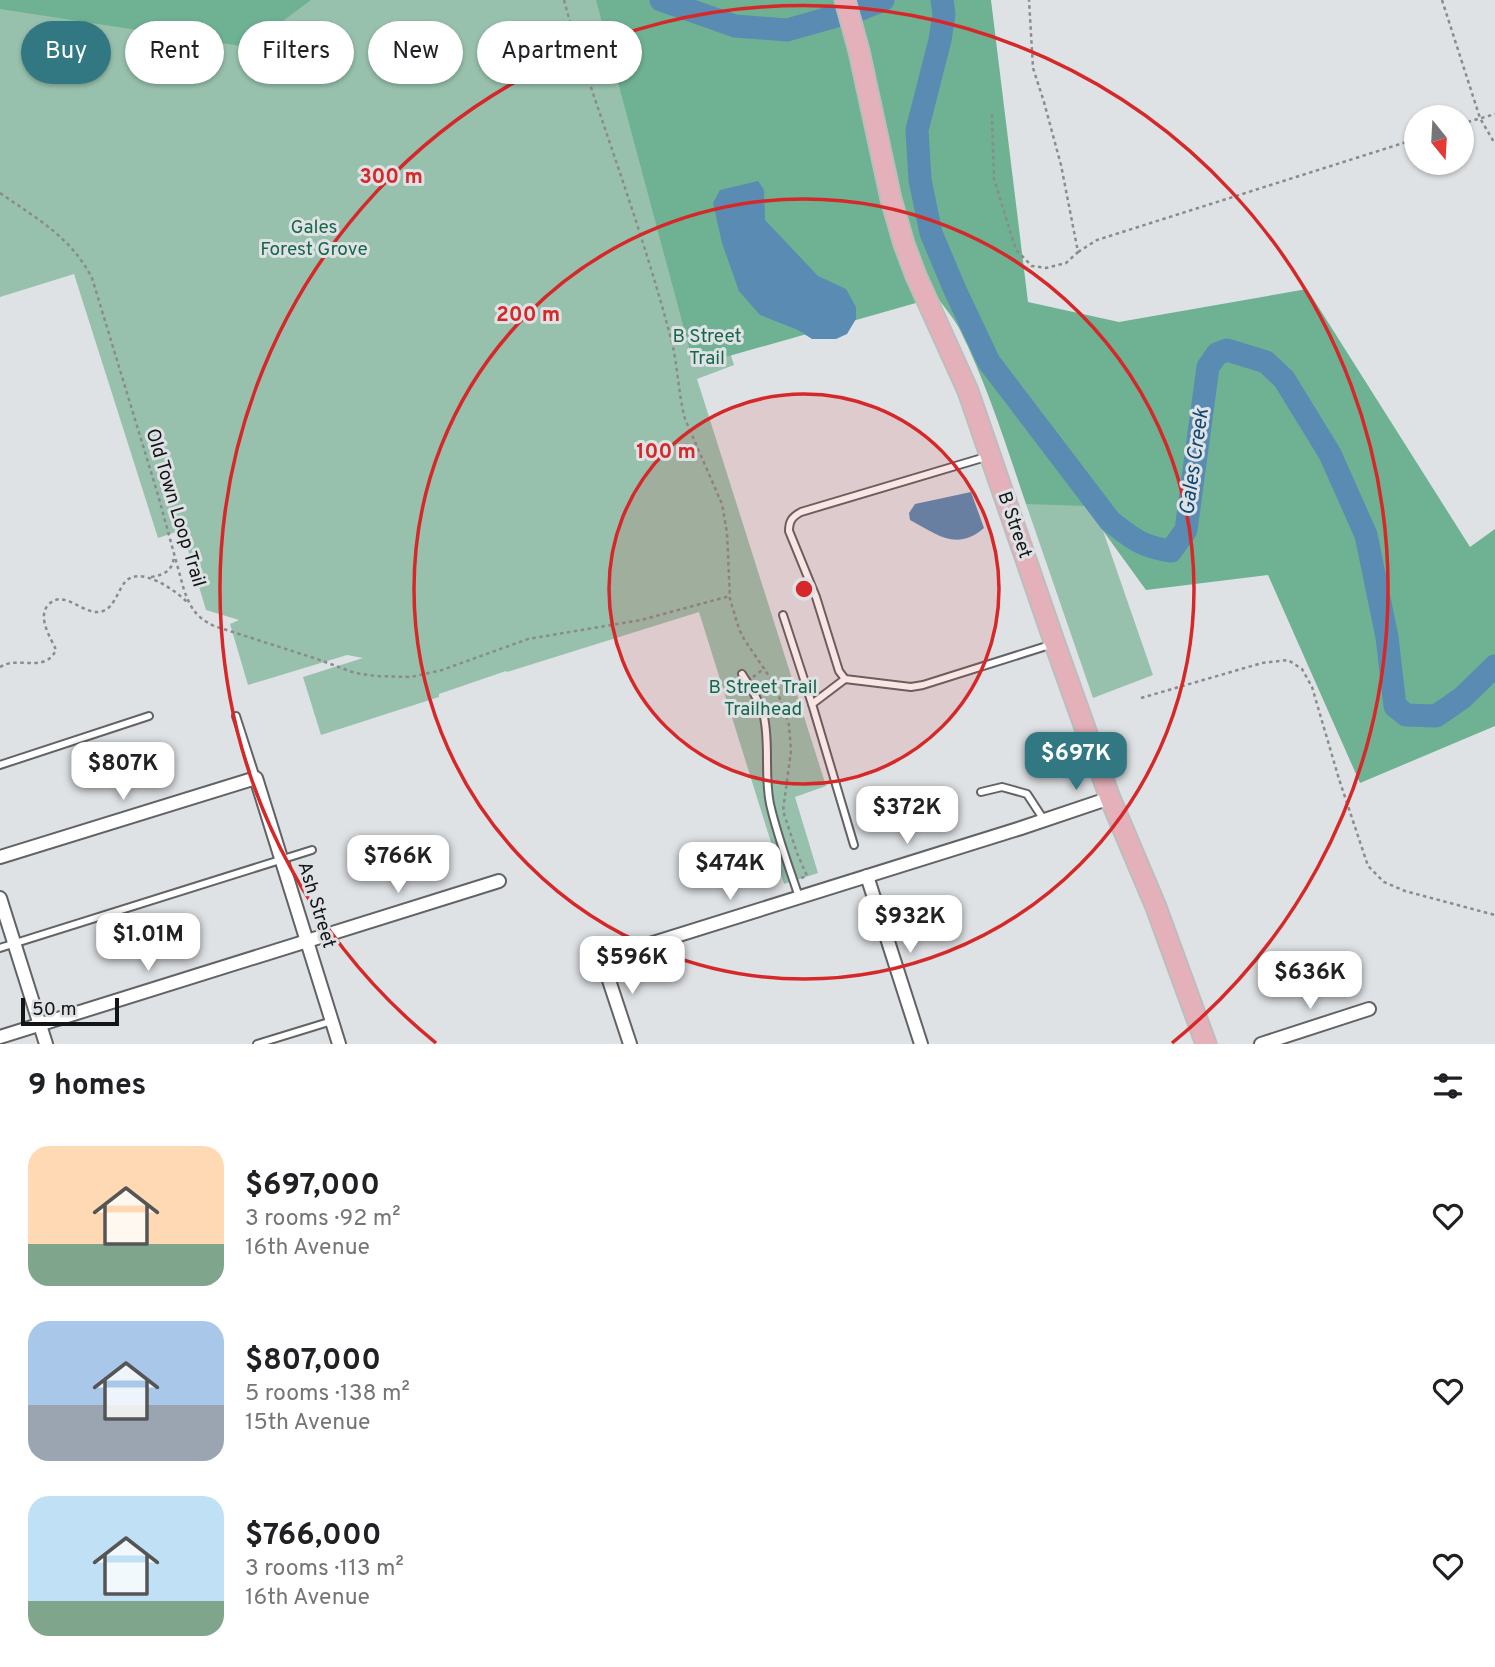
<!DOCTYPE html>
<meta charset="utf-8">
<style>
:root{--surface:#fff;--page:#f2f2f2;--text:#202124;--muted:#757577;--accent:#317883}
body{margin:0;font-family:Overpass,sans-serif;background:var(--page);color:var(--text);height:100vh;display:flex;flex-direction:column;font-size:26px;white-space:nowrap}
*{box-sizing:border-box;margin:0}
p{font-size:23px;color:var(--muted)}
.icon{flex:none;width:38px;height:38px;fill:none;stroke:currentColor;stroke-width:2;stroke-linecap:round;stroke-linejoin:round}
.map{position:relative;height:1044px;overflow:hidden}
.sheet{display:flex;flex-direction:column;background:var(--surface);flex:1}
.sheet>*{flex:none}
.hud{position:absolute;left:21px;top:21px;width:700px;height:63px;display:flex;gap:14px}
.needle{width:46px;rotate:162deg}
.fabs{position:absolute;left:1404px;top:105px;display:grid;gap:14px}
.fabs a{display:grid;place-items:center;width:70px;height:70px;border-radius:50%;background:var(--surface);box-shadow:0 2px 5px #0004;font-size:35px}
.scale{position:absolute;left:21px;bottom:18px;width:98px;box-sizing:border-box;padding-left:7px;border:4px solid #131415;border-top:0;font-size:19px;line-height:24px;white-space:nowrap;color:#131415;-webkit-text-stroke:5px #dfe2e5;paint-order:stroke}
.price{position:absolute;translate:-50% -60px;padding:0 16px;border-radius:14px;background:#fff;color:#222;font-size:23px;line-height:46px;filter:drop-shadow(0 2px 4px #0008)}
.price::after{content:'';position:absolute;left:50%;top:42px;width:21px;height:16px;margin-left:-10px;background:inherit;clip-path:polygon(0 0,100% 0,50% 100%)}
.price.on{background:var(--accent);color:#fff}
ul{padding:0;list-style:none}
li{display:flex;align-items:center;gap:21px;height:175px;padding:0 28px}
li span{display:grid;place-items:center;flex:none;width:196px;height:140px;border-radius:21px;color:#555}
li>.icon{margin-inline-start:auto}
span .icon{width:84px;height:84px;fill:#fffc;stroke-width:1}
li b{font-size:30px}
h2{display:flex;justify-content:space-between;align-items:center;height:84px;padding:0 28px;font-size:30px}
.pill{padding:0 24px;border-radius:32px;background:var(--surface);box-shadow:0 2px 5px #0004;font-size:24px;line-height:63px}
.pill.on{background:var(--accent);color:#fff}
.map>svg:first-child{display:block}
.green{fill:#98c1ad}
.forest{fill:#6fb193}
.water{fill:#5a8bb3}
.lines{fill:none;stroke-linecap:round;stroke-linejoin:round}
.river{stroke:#5a8bb3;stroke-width:23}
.service-casing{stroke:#616366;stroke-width:10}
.minor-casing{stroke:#616366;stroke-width:16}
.primary-casing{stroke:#bdbdbd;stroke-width:23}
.path{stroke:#898b8d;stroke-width:2.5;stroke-dasharray:3.5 3.5;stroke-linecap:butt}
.service{stroke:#fff;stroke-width:6}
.minor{stroke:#fff;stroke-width:12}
.primary{stroke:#e4b1bb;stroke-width:19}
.ring{fill:none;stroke:#d62828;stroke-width:3.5}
.labels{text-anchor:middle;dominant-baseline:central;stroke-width:6;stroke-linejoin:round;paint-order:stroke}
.park-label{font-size:19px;fill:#16674a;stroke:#dfe2e5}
.street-label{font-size:19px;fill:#131415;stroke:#dfe2e5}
.water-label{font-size:21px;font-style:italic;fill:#0e4871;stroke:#dfe2e5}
.centre{fill:#d62828;stroke:#dfe2e5;stroke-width:3.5}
.ring-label{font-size:21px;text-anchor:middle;font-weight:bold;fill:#d62828;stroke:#dfe2e5;stroke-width:6;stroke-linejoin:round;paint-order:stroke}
</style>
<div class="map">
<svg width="1495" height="1044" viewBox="0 0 1495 1044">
<rect width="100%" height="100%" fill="#dfe2e5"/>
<g class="green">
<polygon points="0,0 825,0 712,297 734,365 697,379 826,786 795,797 818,873 784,884 699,612 507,672 506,671 439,694 439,697 321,735 303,677 363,658 347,655 248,685 230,624 239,620 206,610 182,530 158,538 74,274 0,297"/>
<polygon points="939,134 1081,467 1153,675 1093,698 1026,504 1029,504"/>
</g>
<g class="forest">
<polygon points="0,0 311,0 248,47 0,9"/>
<path d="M596,0H991L1028,302L1119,322L1307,289L1470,547L1495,529V726L1360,783L1268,575L1146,590L1085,506L1026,504C1006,445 987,384 959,328C953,317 944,307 937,297L694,366Z"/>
</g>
<g class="water">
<polygon points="758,181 764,190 765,220 818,276 846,289 856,307 856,319 847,334 836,339 812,339 798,330 760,315 739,291 722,243 713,203 720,190"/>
<path d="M971,492L984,528C956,552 937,534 910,520L909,513L915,504Z"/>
</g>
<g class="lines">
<g class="river">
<polyline points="661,0 735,26 787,30 858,10 883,0"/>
<path d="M942,0L944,14L940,40L917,130L920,180L931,233L955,290L989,362L1110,521C1133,539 1142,547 1171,551L1186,530L1208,367L1217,354L1227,350L1266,362L1284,379L1330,454L1366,535L1387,637L1395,706L1406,715L1436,716L1462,698L1495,666"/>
</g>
<defs>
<g id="service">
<path d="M989,456L801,512C792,517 789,521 789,531L816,597L839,671L845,679L911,687L923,685L1053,644"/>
<polyline points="783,615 812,704 854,845"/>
<path d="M742,674C750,687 760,701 764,717C770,746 764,775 770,804C777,835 789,867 799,897"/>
<polyline points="812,704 845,679"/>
<polyline points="236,716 256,778"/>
<polyline points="0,765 149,716"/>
<polyline points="981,792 1002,787 1027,794 1044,820"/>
<polyline points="0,948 312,850"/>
<polyline points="257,1044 332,1021"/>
</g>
<g id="minor">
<polyline points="0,857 256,778 339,1044"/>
<polyline points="867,876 921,1044"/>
<polyline points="0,898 46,1044"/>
<polyline points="0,1037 499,881"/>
<polyline points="630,1044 602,959 1021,828 1110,798"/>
<polyline points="1261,1044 1369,1009"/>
</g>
<polyline id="primary" points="845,0 859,51 891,199 904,244 916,276 968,391 1055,644 1110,798 1156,907 1206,1044"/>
</defs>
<use href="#service" class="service-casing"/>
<use href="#minor" class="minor-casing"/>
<use href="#primary" class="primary-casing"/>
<g class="path">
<path d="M564,0L573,33C606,135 644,236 671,339C678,365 678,393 685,419L722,504L727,533L730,599L739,629L744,639L773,682L785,711L789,725L791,751L783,811L797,853L807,876L801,878"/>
<polyline points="1442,0 1480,118 1495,144"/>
<polyline points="992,114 994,179 1016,250 1032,266 1046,268 1066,263 1078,252 1061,165 1044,102 1033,68 1029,0"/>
<polyline points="1461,124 1495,114"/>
<path d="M0,193C36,218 71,237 92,278L158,495L184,590C191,609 196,617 214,626L317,659L355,673L375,676L411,677L442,670L528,639L641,620L730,596"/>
<polyline points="1078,252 1097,240 1416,139"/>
<path d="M151,577C165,575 173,570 174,556"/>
<path d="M0,667C4,665 8,663 12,663C28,661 47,669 56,650C51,638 37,618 48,605C65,587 84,618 103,611C115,607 118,589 126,581C141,566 175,590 187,602"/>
<polyline points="753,677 765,668"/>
<polyline points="1141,698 1262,663 1288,660 1302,669 1312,687 1339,779 1368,866 1384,882 1405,891 1495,915"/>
</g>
<use href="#service" class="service"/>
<use href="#minor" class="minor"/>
<use href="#primary" class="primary"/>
</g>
<circle cx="804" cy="589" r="195" fill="#d62828" fill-opacity=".12"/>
<g class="ring">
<circle cx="804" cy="589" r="195"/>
<circle cx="804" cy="589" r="390"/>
<path d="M436 1043A584 584 0 1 1 1172 1043"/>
</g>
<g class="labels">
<g class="park-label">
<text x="314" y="228">Gales<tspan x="314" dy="22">Forest Grove</tspan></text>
<text x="707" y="337">B Street<tspan x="707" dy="22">Trail</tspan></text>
<text x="763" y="688">B Street Trail<tspan x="763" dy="22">Trailhead</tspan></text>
</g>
<g class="street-label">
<text transform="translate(175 508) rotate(73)">Old Town Loop Trail</text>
<text transform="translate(1014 525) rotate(71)">B Street</text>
<text transform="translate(316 905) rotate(73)">Ash Street</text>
</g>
<g class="water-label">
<text transform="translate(1195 462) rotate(-82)">Gales Creek</text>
</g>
</g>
<circle cx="804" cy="589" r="10" class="centre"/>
<g class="ring-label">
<text x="391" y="183">300 m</text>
<text x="528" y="321">200 m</text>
<text x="666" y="458">100 m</text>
</g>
</svg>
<div class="fabs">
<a><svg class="needle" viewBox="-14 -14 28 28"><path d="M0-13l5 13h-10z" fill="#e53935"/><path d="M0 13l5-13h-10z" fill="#757577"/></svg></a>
</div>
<div class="scale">50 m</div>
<b class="price on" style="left:1076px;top:792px">$697K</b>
<b class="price" style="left:123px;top:802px">$807K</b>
<b class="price" style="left:907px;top:846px">$372K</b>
<b class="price" style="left:398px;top:895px">$766K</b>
<b class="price" style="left:730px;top:902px">$474K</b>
<b class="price" style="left:910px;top:955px">$932K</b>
<b class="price" style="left:148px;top:973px">$1.01M</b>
<b class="price" style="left:632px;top:996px">$596K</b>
<b class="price" style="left:1310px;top:1011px">$636K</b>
<div class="hud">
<a class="pill on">Buy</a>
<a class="pill">Rent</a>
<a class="pill">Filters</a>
<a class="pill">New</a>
<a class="pill">Apartment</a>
</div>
</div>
<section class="sheet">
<h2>9 homes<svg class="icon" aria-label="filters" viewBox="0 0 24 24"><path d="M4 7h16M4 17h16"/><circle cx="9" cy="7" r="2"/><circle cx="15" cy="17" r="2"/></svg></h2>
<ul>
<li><span style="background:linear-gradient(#ffd9b3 70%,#7fa58c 0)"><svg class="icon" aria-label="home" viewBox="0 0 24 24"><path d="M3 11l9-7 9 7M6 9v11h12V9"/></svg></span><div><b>$697,000</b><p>3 rooms · 92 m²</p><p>16th Avenue</p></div><svg class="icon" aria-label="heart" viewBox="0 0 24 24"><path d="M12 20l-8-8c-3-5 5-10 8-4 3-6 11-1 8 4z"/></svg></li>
<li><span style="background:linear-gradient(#a9c7e8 60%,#9aa5b1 0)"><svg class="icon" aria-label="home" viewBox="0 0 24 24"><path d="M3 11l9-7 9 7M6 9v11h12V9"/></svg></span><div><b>$807,000</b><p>5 rooms · 138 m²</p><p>15th Avenue</p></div><svg class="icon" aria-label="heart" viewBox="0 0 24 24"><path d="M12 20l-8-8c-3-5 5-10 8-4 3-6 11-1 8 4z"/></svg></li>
<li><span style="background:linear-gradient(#bfe0f5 75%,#7fa58c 0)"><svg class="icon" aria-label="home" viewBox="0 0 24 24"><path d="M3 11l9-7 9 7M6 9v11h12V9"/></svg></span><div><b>$766,000</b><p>3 rooms · 113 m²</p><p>16th Avenue</p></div><svg class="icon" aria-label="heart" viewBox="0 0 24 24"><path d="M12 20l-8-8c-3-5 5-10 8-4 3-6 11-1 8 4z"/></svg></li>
</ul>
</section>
